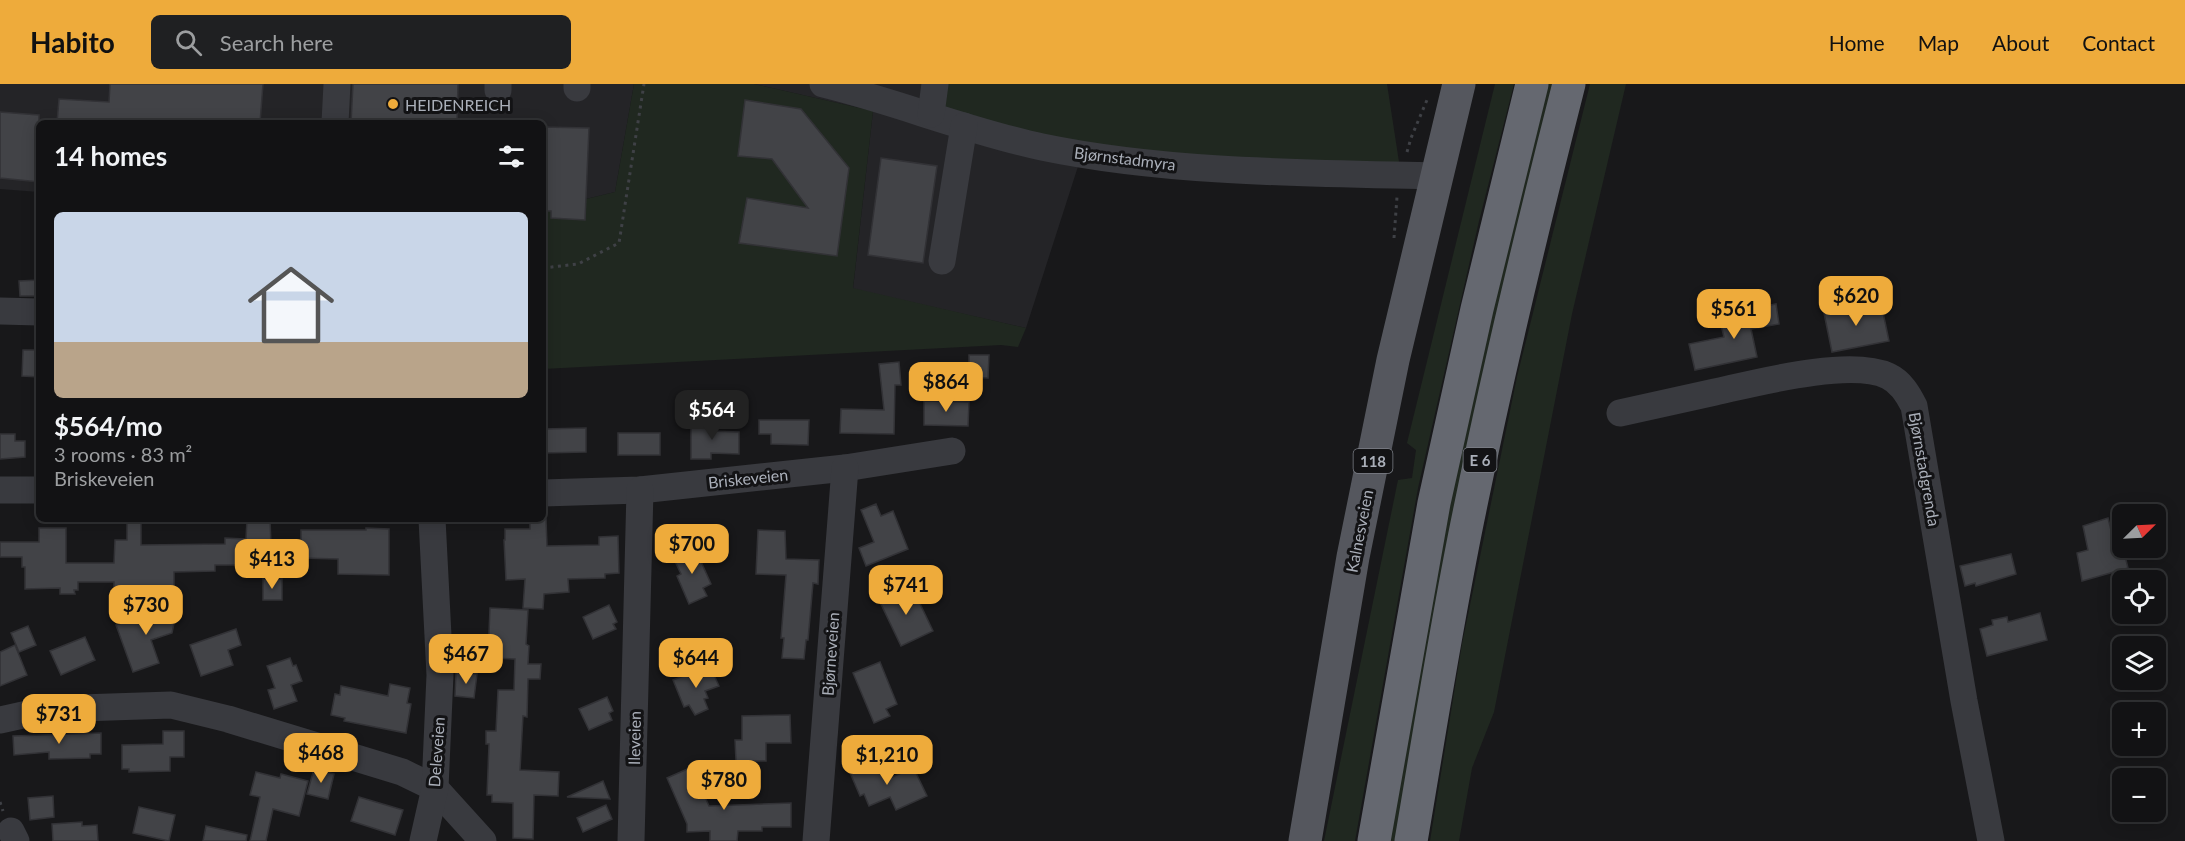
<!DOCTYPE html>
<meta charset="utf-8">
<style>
:root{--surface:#121214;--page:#1f2022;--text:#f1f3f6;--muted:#9c9ea0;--line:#313234;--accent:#eeab3b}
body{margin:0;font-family:Lato,sans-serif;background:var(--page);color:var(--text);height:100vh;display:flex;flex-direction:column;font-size:22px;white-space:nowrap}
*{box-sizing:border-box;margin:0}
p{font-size:20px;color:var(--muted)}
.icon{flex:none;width:33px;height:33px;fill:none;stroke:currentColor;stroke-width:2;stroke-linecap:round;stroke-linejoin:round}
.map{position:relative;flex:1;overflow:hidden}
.details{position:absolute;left:36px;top:36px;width:510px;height:402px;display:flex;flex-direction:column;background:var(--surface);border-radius:9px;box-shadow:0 3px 15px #0003,0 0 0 2px var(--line)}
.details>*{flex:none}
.needle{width:39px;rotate:66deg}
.controls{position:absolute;left:2112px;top:420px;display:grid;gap:12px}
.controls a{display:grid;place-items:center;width:54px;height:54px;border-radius:9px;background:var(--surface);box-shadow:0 3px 15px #0003,0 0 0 2px var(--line);font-size:30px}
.price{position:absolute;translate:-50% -51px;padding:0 14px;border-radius:12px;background:var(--accent);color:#111;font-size:20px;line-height:39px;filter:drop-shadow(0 2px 3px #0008)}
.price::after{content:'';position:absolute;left:50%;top:36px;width:18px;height:14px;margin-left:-9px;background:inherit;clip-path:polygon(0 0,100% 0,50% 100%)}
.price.on{background:#222;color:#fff}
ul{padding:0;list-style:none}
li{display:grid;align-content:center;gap:12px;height:318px;padding:0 18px}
li span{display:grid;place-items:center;height:186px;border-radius:9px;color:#555}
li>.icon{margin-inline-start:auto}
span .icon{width:108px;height:108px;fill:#fffc;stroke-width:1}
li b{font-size:26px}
h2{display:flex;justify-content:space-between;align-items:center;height:72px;padding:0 18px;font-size:26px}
header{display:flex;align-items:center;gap:36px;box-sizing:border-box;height:84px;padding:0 30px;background:var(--accent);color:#111}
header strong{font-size:28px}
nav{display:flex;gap:33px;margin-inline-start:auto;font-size:21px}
.search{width:420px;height:54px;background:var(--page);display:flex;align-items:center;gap:15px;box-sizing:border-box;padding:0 21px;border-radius:9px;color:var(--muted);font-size:22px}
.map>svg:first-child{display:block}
.built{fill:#242427}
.green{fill:#202820}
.building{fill:#424347;stroke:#323236;stroke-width:1.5}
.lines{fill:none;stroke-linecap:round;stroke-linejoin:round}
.path{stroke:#3f4146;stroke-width:3;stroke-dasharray:3 4.5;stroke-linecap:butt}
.minor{stroke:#393a3f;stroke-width:27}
.major{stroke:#55575e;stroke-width:33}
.highway{stroke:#656870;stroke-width:33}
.poi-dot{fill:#eeab3b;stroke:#131315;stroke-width:2}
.labels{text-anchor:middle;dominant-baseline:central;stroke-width:6;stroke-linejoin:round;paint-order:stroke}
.shield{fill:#131315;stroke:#7d8088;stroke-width:1.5}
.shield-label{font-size:15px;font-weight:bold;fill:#aaafb9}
.poi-label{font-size:16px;fill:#aaafb9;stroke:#131315;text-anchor:start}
.street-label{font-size:16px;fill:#aaafb9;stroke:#131315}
</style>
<header>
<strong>Habito</strong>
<div class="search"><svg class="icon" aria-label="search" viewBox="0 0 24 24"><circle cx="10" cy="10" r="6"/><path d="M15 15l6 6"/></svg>Search here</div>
<nav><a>Home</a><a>Map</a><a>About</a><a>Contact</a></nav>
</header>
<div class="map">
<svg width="2185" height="757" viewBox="0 0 2185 757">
<rect width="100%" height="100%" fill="#18181a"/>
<g class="built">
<polygon points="0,0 634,0 615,108 557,122 543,121 543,39 39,39 39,108 0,105"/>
<polygon points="754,0 935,0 1082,70 1026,244 853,205 873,27"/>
</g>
<g class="green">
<polygon points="634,0 754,0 873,27 853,204 1026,244 1018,263 1001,261 543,285 543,121 557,122 615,108"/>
<polygon points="935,0 1387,0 1401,91 1182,81 931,30"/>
<polygon points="1495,0 1514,0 1479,137 1418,404 1355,757 1324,757 1398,396 1412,394 1416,366 1407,359"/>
<polygon points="1546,0 1556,0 1398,757 1388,757 1460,366"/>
<polygon points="1590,0 1626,0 1572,230 1494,628 1472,684 1459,757 1430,757 1462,560 1517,293"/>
</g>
<g class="building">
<polygon points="110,0 263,0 260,39 57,39 59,15 109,18"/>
<polygon points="353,0 458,0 457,39 351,39"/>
<polygon points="745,16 801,25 849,84 837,172 739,159 747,114 808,124 772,75 738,72"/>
<polygon points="0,28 39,31 39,98 0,94"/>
<polygon points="543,43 589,44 585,136 551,134 551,127 543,127"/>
<polygon points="881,74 937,82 923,179 868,171"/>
<polygon points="39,196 39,212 20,212 19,197"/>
<polygon points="1881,219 1889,257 1832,268 1824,229"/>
<polygon points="1776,220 1779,240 1751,245 1757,273 1695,286 1689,260 1724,253 1721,241 1747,235 1745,226"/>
<polygon points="23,266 39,266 39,293 22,292"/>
<polygon points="969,271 989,271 988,294 969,293"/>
<polygon points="899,278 901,301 895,301 894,350 840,349 841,325 884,326 879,280"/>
<polygon points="924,317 969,318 968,342 924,341"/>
<polygon points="759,336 809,336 808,361 771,360 771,350 759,350"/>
<polygon points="691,337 711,337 711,347 739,348 739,370 711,369 711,375 691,375"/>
<polygon points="586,344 586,368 543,369 543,345"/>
<rect x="618" y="349" width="42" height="22"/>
<polygon points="0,350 15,350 15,357 25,357 25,373 0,375"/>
<polygon points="876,420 881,432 893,427 908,465 866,482 859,464 874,458 861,426"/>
<polygon points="2108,434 2116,466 2123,464 2128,484 2082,497 2077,469 2088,466 2083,442"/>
<polygon points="127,435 141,435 141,461 225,460 225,454 246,455 247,435 270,435 272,488 257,487 257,481 215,481 215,487 174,488 174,503 114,503 114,498 78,498 78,506 74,506 75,510 60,510 60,504 25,505 25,483 22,483 22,473 0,473 0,458 39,458 39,444 66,444 66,479 114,479 115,456 127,456"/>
<polygon points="530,435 546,435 547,462 599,461 599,453 618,452 619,489 605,490 605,494 568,495 569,508 544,510 543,525 523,524 525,495 506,496 504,456 505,456 505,445 530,445"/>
<polygon points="366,444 389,445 389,491 338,490 338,475 301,474 301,446 366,446"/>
<polygon points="758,446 785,447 786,475 819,476 818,500 813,499 808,556 806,556 804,575 782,574 784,554 781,554 786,491 756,490"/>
<polygon points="694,462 711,500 703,504 707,512 689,520 677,492 681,490 672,471"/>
<polygon points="2011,470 2016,490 1976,502 1975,499 1965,502 1960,482"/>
<rect x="263" y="495" width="19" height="21"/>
<polygon points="912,503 933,547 901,562 880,518"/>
<polygon points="178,520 172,549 151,556 159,579 133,588 116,541"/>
<polygon points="609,521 617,538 613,540 616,545 593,555 583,533"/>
<polygon points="490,524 528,526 526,560 529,562 528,580 541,580 540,595 528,595 527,633 523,632 520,686 559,688 558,712 534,711 533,755 513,754 513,719 492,718 492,711 487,711 489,660 486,660 486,647 496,647 498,606 514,606 515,575 488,574"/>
<polygon points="2040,529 2047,556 1987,572 1980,545 1993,541 1992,536 2007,533 2008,538"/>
<polygon points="28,542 36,561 19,568 11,549"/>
<polygon points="236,545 241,561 228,566 233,581 201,592 190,561"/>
<polygon points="85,553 95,576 61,591 50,567"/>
<polygon points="15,561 27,591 0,602 0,568"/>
<polygon points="290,574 293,582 296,581 302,597 291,601 297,617 274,625 268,606 275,604 267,582"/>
<polygon points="880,578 897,620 886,625 890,632 874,639 853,589"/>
<polygon points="710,582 719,602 705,607 708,614 704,615 708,625 695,631 689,621 684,623 673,596"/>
<polygon points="456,588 477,590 474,614 455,612"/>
<polygon points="390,600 410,604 407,619 411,620 406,649 344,637 345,634 331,631 335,610 340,611 341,602 388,612"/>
<polygon points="607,613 613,627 609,629 612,636 589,646 579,625"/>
<polygon points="790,631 791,659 766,659 766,677 736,677 735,656 742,656 742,632"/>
<polygon points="163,647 184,647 184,673 170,673 170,687 129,688 129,685 122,685 122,661 163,660"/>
<polygon points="101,649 101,670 90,670 90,674 49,675 49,668 14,671 13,652"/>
<polygon points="867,676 871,686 880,682 886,696 910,685 911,689 915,687 927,712 896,726 890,713 869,722 864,710 860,712 848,684"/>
<polygon points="692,683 709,722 791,719 791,743 762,743 762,747 738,747 737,757 710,757 710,747 687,748 687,740 667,694"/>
<polygon points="314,685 334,690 328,715 307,710"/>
<polygon points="256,688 280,694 281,690 308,697 299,732 273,725 266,757 250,757 260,713 250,711"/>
<polygon points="603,697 610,715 567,713"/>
<polygon points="53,712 54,733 30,736 28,714"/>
<polygon points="359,713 403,726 395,751 351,737"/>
<polygon points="606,721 612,735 583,748 577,734"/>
<polygon points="139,723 175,731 169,757 133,749"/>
<polygon points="82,738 82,742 97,741 98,757 53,757 52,740"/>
<polygon points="206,742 247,751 246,757 203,757"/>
</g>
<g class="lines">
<g class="path">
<polyline points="1407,68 1411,54 1427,16"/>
<polyline points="1394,154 1397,113"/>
<polyline points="543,184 578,180 619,159 644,0"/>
<polyline points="0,718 3,727"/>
</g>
<g class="minor">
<polyline points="577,0 577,4"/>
<path d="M823,0C897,18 967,47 1042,63C1167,89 1308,89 1436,92"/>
<polyline points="498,6 498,0"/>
<polyline points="931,30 935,0"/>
<polyline points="335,39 337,0"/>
<polyline points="942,177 964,42"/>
<polyline points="0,227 39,228"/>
<path d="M1620,329C1652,322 1683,315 1715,308C1756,299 1850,274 1888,292C1901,298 1908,310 1914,322L1964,617L1991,757"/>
<polyline points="0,406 39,406"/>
<polyline points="543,409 640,406 845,384 952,367"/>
<polyline points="0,636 50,625 171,621 228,635 402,688 435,704 483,757"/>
<polyline points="11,747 16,757"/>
<polyline points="423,757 435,704 440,591 432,435"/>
<polyline points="631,757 640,406"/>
<polyline points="816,757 845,384"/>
</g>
<polyline class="major" points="1305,757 1353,473 1393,276 1459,0"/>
<g class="highway">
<polyline points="1374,757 1434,419 1477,225 1532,0"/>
<path d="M1411,757C1430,646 1447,535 1470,425C1499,283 1533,141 1569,0"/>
</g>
</g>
<circle class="poi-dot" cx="393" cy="20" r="6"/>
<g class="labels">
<g class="shield">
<rect x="1463.5" y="364" width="33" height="24" rx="4.5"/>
<rect x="1353.5" y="365" width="39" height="24" rx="4.5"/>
</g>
<g class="shield-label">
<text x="1480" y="376">E 6</text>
<text x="1373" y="377">118</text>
</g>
<g class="poi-label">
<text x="405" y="20">HEIDENREICH</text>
</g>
<g class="street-label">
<text transform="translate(1125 74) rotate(7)">Bjørnstadmyra</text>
<text transform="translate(1925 385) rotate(80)">Bjørnstadgrenda</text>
<text transform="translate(748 394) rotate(-6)">Briskeveien</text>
<text transform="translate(1359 447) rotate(-79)">Kalnesveien</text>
<text transform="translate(830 570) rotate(-86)">Bjørneveien</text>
<text transform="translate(634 654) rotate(-89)">Ileveien</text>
<text transform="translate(436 668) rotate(-86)">Deleveien</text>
</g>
</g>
</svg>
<div class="controls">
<a><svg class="needle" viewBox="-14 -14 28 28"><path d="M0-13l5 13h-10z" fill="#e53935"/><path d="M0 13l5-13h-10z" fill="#9c9ea0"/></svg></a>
<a><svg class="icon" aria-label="locate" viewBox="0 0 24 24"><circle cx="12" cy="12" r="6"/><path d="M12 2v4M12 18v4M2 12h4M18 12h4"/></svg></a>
<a><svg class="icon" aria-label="layers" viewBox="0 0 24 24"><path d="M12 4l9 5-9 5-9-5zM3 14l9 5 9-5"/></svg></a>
<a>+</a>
<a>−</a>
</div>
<b class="price" style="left:1856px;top:243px">$620</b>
<b class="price" style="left:1734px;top:256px">$561</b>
<b class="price" style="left:946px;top:329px">$864</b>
<b class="price on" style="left:712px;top:357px">$564</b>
<b class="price" style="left:692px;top:491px">$700</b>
<b class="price" style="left:272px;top:506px">$413</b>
<b class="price" style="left:906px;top:532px">$741</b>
<b class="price" style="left:146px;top:552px">$730</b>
<b class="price" style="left:466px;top:601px">$467</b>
<b class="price" style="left:696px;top:605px">$644</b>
<b class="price" style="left:59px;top:661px">$731</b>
<b class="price" style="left:321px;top:700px">$468</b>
<b class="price" style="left:887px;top:702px">$1,210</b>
<b class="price" style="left:724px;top:727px">$780</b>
<section class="details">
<h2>14 homes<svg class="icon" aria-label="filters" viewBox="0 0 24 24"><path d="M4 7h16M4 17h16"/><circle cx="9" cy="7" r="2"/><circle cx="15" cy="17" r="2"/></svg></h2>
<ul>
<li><span style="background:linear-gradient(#c9d6e8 70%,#b9a48a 0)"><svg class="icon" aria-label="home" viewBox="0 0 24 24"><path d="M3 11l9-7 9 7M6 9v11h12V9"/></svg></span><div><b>$564/mo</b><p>3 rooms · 83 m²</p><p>Briskeveien</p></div></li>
</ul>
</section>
</div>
